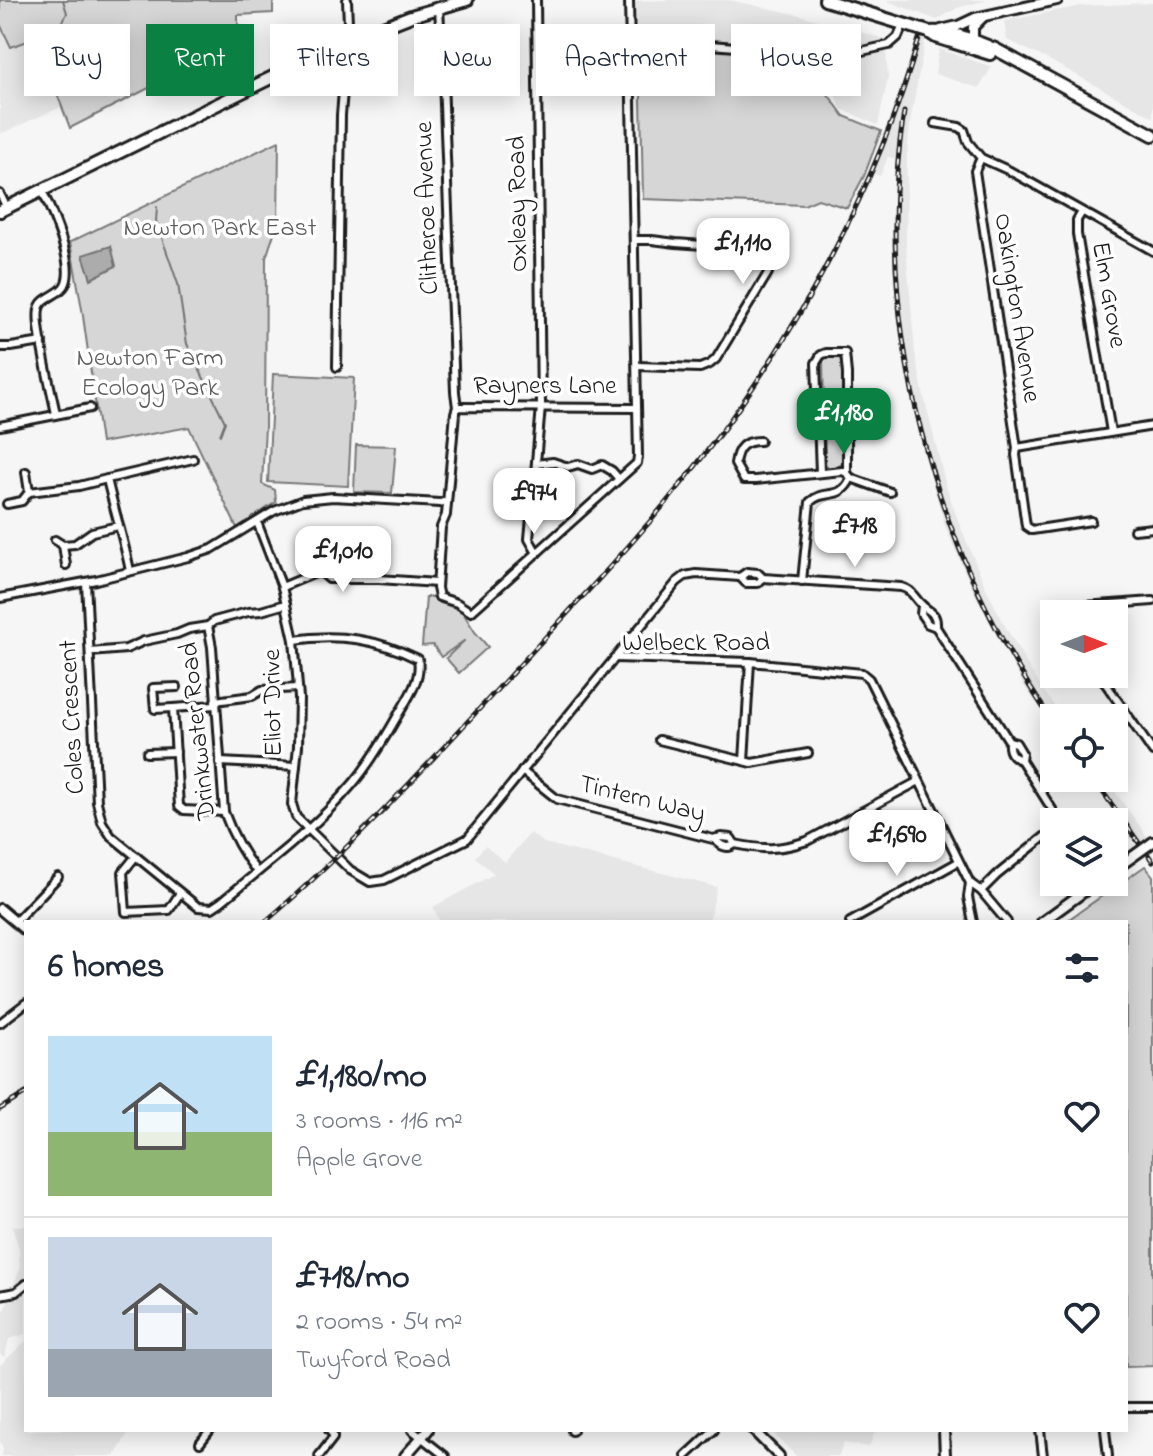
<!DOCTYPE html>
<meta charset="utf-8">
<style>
:root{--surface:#fff;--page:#f6f6f7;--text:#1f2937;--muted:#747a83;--line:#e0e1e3;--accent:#0b8043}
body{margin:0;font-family:"Indie Flower",sans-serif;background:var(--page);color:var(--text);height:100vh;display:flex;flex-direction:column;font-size:30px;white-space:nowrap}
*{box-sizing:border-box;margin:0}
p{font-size:26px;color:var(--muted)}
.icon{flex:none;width:44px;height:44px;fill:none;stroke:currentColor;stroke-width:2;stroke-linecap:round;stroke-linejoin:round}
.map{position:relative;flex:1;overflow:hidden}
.side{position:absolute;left:24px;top:920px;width:1104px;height:512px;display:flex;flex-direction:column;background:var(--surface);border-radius:0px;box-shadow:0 4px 20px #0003}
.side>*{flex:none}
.banner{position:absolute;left:24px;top:24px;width:1106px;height:72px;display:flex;gap:16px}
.needle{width:52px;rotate:90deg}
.fabs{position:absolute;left:1040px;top:600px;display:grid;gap:16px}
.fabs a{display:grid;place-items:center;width:88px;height:88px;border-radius:0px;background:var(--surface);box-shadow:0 4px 20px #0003;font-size:40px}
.price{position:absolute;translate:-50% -68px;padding:0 18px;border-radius:16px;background:#fff;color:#222;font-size:26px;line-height:52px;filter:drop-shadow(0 2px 4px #0008)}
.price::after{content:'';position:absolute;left:50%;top:48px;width:24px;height:18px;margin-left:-12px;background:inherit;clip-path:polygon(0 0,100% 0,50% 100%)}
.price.current{background:var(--accent);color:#fff}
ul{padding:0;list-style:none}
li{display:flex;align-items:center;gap:24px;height:200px;padding:0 24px}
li+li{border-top:2px solid var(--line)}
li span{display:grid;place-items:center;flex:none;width:224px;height:160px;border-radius:0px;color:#555}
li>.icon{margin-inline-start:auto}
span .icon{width:96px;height:96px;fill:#fffc;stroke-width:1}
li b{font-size:34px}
h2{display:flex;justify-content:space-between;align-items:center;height:96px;padding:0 24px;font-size:34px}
.tag{padding:0 28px;border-radius:0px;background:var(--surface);box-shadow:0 4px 20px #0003;font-size:28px;line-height:72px}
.tag.current{background:var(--accent);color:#fff}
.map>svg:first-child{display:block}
.built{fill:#e6e6e6}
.green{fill:#d6d6d6;stroke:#797979;stroke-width:2}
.water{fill:#acacac;stroke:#727272;stroke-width:2}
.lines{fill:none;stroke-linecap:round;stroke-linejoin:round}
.stream{stroke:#727272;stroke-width:2}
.minor-casing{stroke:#1c1c1c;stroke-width:12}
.tertiary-casing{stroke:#1c1c1c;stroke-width:14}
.primary-casing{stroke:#1c1c1c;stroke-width:16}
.minor{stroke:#fff;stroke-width:6}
.tertiary{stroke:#fff;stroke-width:8}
.primary{stroke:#fff;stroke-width:10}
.rail-casing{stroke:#1c1c1c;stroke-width:5}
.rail{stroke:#fff;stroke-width:2;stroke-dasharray:6;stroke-linecap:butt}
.labels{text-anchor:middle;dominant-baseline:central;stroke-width:7;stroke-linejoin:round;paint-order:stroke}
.street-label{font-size:26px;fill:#1c1c1c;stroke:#fff}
.park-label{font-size:26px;fill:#5d5d5d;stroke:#fff}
</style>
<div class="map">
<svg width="1153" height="1456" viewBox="0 0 1153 1456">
<rect width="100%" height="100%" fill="#f6f6f6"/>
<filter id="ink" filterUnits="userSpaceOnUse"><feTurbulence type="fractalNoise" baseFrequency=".0125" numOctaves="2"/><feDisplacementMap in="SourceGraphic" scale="16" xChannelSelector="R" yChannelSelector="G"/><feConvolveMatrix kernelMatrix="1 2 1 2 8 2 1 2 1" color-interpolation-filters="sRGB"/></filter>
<g filter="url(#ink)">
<g class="built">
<polygon points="669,0 729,0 800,15 885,39 888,78 878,125 841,109 816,51 746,41 637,40 636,1"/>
<polygon points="885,0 987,0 957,8 937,20"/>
<polygon points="1153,3 1153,117 1051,61 1007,40 1004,21 1081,6"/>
<polygon points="0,24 11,47 36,37 61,107 0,134"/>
<polygon points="919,39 925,40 910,123 907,156 906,246 915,353 924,397 946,486 959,523 985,586 1003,622 1031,671 1062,718 1054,718 1054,727 1023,684 973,590 945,526 919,433 899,311 895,256 897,159 888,157 880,176 871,173 903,89"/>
<polygon points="939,49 992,67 979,88 935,74"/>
<polygon points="1090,778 1105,778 1149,839 1139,846"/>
<polygon points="530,833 544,843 717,887 709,922 440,922 433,907 494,874 475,857 485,846 505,862"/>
<polygon points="12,1226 26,1226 26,1334 9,1339 5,1357 0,1355 0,1321 20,1269 19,1248"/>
<polygon points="26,1341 26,1430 130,1430 115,1456 2,1456 3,1449 0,1441 0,1365"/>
<polygon points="770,1430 876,1430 869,1447 843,1443 839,1456 796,1456"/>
</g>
<g class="green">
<polygon points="0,0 273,0 273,13 238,15 238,26 223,30 224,50 70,128 36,38 11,47 0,24"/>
<polygon points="640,47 723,49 817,58 816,78 844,116 881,131 864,176 847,208 818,199 804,205 643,199"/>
<polygon points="279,141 278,221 266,258 265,426 262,484 275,490 276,502 237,528 189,427 101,443 82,309 70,242"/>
<polygon points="838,357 842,359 844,461 843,463 831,469 826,467 825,459 823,360 826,358"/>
<polygon points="273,374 354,378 348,486 268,482"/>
<polygon points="356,445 396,446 392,493 354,492"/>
<polygon points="321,556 376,557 376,579 323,575"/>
<polygon points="426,597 439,597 457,603 475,632 488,647 459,673 446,658 465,640 441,657 433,645 422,646"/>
<polygon points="1145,866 1153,876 1153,1366 1126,1367 1126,922 1065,922"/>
</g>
<polygon class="water" points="111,246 116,266 91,279 83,255"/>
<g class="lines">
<g class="stream">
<polyline points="63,0 67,13 58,31 71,40 74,54 94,68 112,86"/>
<polyline points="157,207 156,221 178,284 187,344 225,422 220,435"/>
</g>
<defs>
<g id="minor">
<polyline points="347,0 348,23 353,39"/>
<polyline points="536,0 541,407 529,539 537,553"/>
<polyline points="629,0 638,456 637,463 471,612 457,603 439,597 437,588 441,527 446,515 455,413 457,407 637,408"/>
<polyline points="439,8 443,79 455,392 457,407"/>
<polyline points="629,44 686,43 810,53 844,53 862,51 889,45 898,37 903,25"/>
<polyline points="935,123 959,127 964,130 968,142 981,158 975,171 1017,448 1016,455 1026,526 1032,530 1091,521"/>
<polyline points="981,158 1010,171 1153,251"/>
<path d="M42,190C51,210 76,264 65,285C59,296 42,296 39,309C35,327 52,393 56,414"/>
<polyline points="0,194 7,208"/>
<polyline points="1082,212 1077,220 1077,234 1111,432"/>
<path d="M634,240H652L676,243L756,249C766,256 768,262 768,273L716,359L710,364L700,368L637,366"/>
<polyline points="0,347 11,347 42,342"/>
<polyline points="337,367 341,115 346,55 342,43"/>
<polyline points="0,426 90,408"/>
<path d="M760,441C744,441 737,447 735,464L744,480H755L842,471L847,473L851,478C840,502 825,488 810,502L802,581"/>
<polyline points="1017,448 1153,426"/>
<polyline points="536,464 553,462 568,467 578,464 592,469 602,465 612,471 619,479"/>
<polyline points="26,472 29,492 79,486 107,479"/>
<polyline points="820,473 816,363 821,355 826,353 845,353 847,374 847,473"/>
<polyline points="851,478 890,492"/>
<polyline points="7,504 22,501 29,492"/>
<path d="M257,522L282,587L294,640L299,698L298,746L292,804L296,817L350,870L370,882L384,880L467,839L677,582L685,576L696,574L740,577L747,572L758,573L763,578L901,587C913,590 913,597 922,605C930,613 937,612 936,627L1009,741L1016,743L1022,753L1021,760L1055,814L1057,822"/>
<polyline points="1134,530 1153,528"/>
<polyline points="55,540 63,545 66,565"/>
<polyline points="63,545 75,544 92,532 118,526"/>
<path d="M130,571C124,540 114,510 107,479L193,459"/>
<polyline points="320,571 329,579 379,579 437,583"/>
<polyline points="320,571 317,552 381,557 379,579"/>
<polyline points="740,577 746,583 758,583 763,578"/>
<path d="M86,582L97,802L102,822L111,836L198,907L212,908L221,902C265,865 312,831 350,787C367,768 385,738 398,715C408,698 422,679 418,659C377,639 338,633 294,640"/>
<polyline points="282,587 320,571"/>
<polyline points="0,598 96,580 188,557 212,549 274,511 303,500 333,497 440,503 446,501"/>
<polyline points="922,606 921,614 928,624 936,627"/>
<polyline points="1057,614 1053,605 1084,606"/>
<polyline points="1080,614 1084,606 1153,601"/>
<path d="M208,626L212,647L224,812C232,834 242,853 257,872"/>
<polyline points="631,636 642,658"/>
<polyline points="90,652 126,649 144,641 177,634 189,629 208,626 214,621 248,612 261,611 286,604"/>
<polyline points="615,658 750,662 862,673 869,679 970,883 968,897 973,922"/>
<polyline points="1099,674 1153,752"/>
<polyline points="215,701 252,696 262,690 298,688"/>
<polyline points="215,705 173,708 179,806 184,810 224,812"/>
<polyline points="173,708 155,709 153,688 177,687"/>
<polyline points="659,740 752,763 808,753"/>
<path d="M1009,741C1008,751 1011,757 1021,760"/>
<polyline points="147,753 176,752"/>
<polyline points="744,761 750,662"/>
<polyline points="220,762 296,766"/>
<path d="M522,771L557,799L713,839L721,837L731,838L735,844C763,850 780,850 807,841L919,781"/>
<path d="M715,839C720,846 728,850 735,844"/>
<polyline points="136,856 123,872 126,912 169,910 180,893"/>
<polyline points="970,883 981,891 1007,922"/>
<polyline points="981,891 997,875 1054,829"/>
<polyline points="16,921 58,877"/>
<polyline points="850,922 958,862"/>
<polyline points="0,1023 26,1003"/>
<polyline points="0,1295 16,1292 26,1284"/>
<polyline points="1126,1407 1153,1407"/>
<polyline points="412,1430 445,1456"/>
<polyline points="1040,1430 1043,1456"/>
<polyline points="1105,1430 1108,1456"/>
<polyline points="572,1431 573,1430"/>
<polyline points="200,1443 210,1430"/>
<polyline points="319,1456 333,1438 333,1435 329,1430"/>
<polyline points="686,1456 714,1430"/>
</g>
<g id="tertiary">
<polyline points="941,30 958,26 975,18 1057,0"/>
<polyline points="973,43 973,27 983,17"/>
<polyline points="1114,870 1153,842"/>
<polyline points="0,909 26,931"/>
<polyline points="1042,922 1097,882"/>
<polyline points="753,1430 779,1456"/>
<polyline points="944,1430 945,1456"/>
<polyline points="405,1456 428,1430"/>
</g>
<g id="primary">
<path d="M825,0L929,32C952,30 974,41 995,49L1153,135"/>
<polyline points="930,33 936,37 990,54"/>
<polyline points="0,211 342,43 411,16 467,0"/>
</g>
</defs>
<use href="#minor" class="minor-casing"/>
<use href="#tertiary" class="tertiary-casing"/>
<use href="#primary" class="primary-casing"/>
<use href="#minor" class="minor"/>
<use href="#tertiary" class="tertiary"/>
<use href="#primary" class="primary"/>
<defs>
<g id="rail">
<path d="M904,112C871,322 933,550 1054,723"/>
<polyline points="1093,778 1139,843"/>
<polyline points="1149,856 1153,862"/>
<path d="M265,922C356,844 435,757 516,669C581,598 649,528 707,451C801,328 876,188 919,39"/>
<polyline points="0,1109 26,1093"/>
</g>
</defs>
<use href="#rail" class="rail-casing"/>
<use href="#rail" class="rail"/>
</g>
</g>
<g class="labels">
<g class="street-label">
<text transform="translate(519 204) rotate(-91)">Oxleay Road</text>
<text transform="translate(428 208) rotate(-92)">Clitheroe Avenue</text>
<text transform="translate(1108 295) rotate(80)">Elm Grove</text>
<text transform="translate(1016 308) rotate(81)">Oakington Avenue</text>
<text x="545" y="387">Rayners Lane</text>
<text x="696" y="644">Welbeck Road</text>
<text transform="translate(274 703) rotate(-91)">Eliot Drive</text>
<text transform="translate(73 717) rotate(-93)">Coles Crescent</text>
<text transform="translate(199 731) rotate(-96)">Drinkwater Road</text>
<text transform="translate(642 800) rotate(14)">Tintern Way</text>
</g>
<g class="park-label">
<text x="220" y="229">Newton Park East</text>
<text x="150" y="359">Newton Farm<tspan x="150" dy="30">Ecology Park</tspan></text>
</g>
</g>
</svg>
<div class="fabs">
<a><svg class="needle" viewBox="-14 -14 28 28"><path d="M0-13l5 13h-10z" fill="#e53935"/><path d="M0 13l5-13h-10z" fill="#747a83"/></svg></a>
<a><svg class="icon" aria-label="locate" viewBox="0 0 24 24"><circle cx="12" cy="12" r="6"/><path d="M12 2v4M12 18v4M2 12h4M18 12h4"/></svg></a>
<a><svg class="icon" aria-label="layers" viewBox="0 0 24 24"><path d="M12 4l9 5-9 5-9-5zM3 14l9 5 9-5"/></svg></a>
</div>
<b class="price" style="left:743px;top:286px">£1,110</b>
<b class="price current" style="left:844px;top:456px">£1,180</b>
<b class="price" style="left:534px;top:536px">£974</b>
<b class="price" style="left:855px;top:569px">£718</b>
<b class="price" style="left:343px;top:594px">£1,010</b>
<b class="price" style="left:897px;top:878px">£1,690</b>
<div class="banner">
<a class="tag">Buy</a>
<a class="tag current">Rent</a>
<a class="tag">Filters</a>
<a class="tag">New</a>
<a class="tag">Apartment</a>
<a class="tag">House</a>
</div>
<section class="side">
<h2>6 homes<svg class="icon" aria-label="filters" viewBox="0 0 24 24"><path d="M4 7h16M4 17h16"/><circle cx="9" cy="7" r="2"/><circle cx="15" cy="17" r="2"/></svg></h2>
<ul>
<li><span style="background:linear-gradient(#bfe0f5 60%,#8fb573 0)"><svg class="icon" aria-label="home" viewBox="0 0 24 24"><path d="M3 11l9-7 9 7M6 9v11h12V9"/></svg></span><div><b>£1,180/mo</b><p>3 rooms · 116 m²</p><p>Apple Grove</p></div><svg class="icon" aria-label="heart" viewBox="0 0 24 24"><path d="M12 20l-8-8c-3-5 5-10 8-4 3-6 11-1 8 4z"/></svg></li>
<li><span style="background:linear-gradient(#c9d6e8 70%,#9aa5b1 0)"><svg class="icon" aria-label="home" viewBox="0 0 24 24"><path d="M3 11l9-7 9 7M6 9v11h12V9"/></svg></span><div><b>£718/mo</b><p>2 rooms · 54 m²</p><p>Twyford Road</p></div><svg class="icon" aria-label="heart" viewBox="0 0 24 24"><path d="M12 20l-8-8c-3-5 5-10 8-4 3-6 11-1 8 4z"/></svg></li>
</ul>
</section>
</div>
